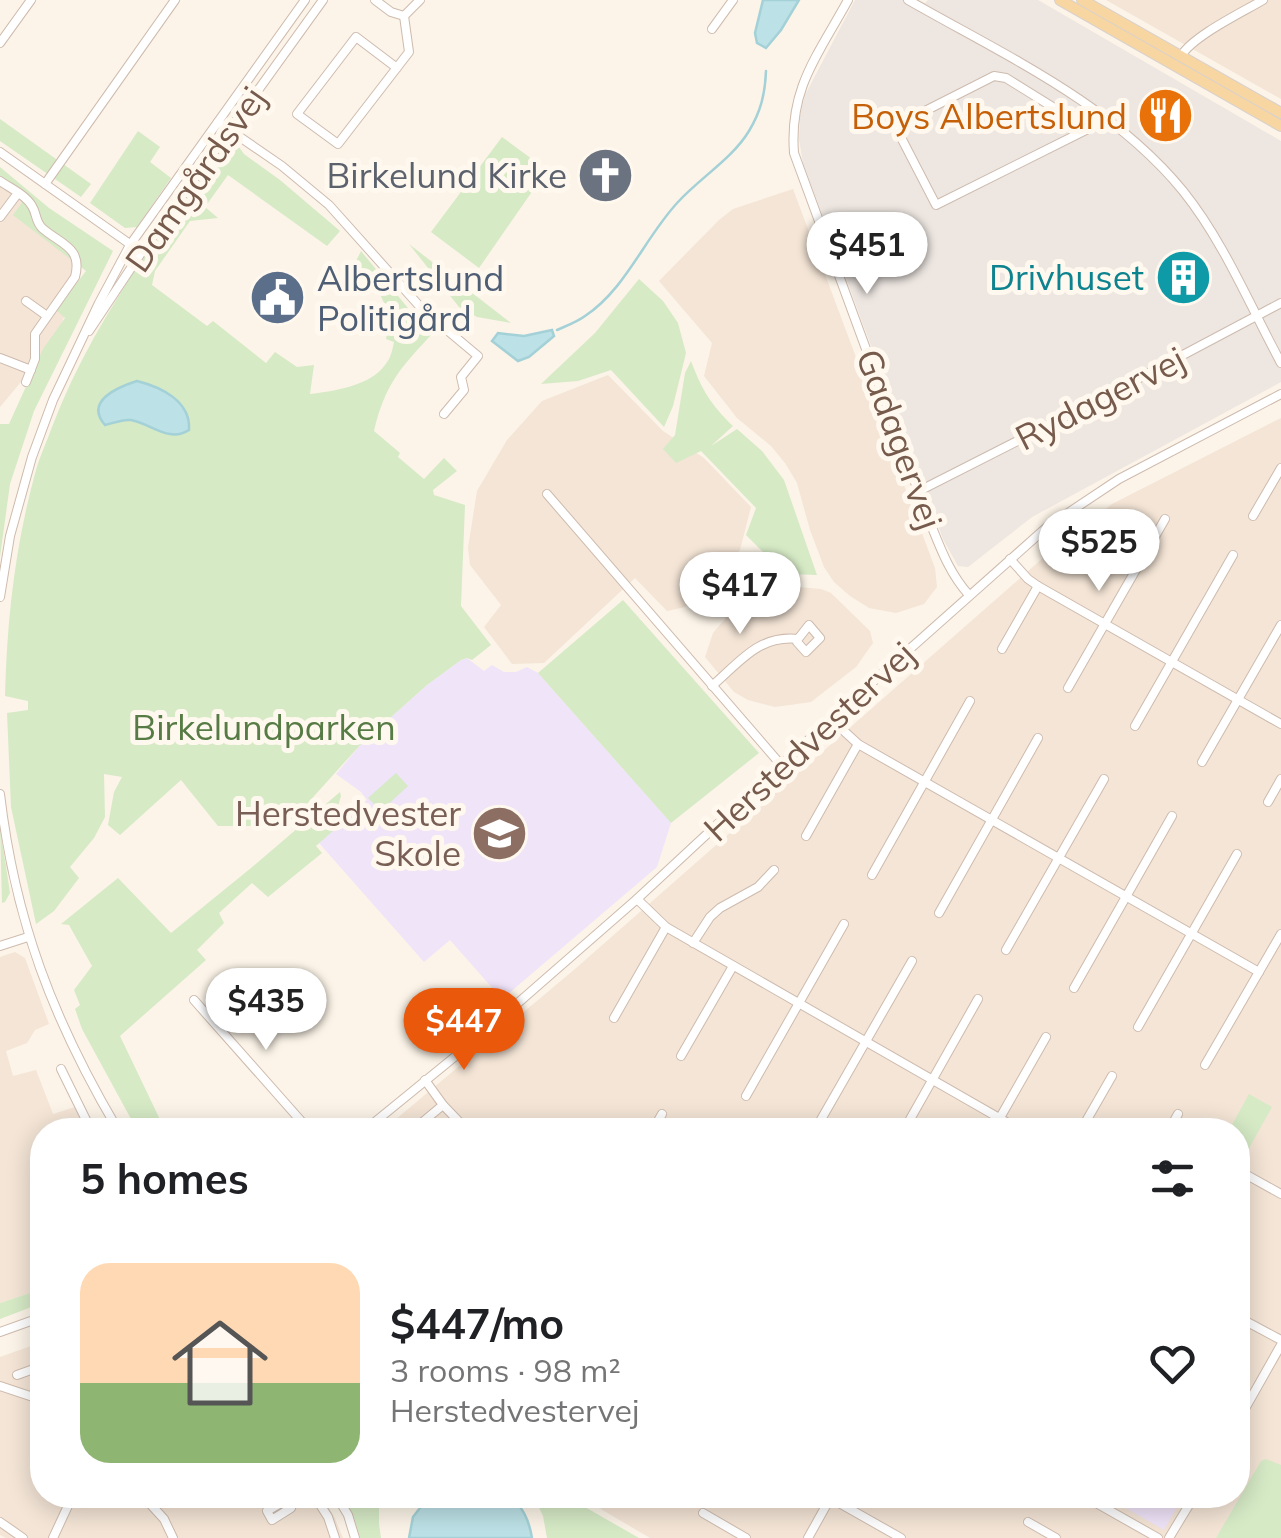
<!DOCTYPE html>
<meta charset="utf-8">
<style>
:root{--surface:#fff;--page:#f6f6f6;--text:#202124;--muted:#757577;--accent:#ea580c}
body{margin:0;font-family:Mulish,sans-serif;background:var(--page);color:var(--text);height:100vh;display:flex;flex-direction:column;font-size:38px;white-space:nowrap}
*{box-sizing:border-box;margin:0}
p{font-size:32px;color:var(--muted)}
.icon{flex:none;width:55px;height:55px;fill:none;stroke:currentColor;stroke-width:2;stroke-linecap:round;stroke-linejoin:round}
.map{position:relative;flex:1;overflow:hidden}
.panel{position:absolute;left:30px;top:1118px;width:1220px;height:390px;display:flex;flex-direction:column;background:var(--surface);border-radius:40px;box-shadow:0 5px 25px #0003}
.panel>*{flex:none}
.price{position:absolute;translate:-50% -85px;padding:0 22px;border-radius:35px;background:#fff;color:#222;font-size:32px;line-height:65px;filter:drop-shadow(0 2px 5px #0008)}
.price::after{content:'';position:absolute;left:50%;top:60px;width:30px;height:22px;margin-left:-15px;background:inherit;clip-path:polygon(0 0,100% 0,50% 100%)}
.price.active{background:var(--accent);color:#fff}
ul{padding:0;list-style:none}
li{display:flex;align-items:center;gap:30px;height:250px;padding:0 50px}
li span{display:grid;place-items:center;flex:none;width:280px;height:200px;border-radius:30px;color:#555}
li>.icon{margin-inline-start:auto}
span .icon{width:120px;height:120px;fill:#fffc;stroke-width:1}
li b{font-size:42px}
h2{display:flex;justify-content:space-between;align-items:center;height:120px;padding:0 50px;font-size:42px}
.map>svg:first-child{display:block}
.residential{fill:#f4e5d6}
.industrial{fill:#ede6e1}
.education{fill:#f0e4f9}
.green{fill:#d6eac6}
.water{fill:#bce1e6;stroke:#a3d1d7;stroke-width:2.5}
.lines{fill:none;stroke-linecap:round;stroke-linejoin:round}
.stream{stroke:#a3d1d7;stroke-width:2.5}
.minor-casing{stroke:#cebbae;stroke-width:10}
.major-casing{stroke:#d9d1cd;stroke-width:12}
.minor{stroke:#fff;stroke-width:8}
.major{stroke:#f8d6a2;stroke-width:10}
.labels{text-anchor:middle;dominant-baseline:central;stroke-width:10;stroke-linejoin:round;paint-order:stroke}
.food-label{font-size:35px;fill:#c56008;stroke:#fff8ee;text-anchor:end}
.worship-label{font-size:35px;fill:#5b616d;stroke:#fff8ee;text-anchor:end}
.street-label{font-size:35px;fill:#765a4c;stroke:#fff8ee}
.culture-label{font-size:35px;fill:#0d838f;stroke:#fff8ee;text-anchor:end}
.service-label{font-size:35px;fill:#4e5e75;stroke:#fff8ee;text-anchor:start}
.park-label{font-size:35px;fill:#567b44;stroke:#fff8ee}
.education-label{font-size:35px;fill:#785e54;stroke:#fff8ee;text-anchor:end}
</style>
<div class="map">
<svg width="1281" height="1538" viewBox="0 0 1281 1538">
<rect width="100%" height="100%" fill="#fcf4e8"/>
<g class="residential">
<polygon points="1106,0 1281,0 1281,99"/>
<polygon points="0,181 45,214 81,272 55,341 0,407"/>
<polygon points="793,189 935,568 937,587 924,604 896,613 869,608 850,596 834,582 824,567 810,530 797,483 785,463 771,446 737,418 704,376 712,343 659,281 719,220 733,209"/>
<polygon points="608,375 663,431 704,458 751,507 740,550 685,607 667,611 635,578 544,663 512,664 484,627 501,605 470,565 468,548 477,491 507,440 542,401"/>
<polygon points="1281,418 1281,1538 650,1538 577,1495 1238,1495 1238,1130 383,1130 575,969 1043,558 1112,504"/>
<polygon points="775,585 821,589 831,593 870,631 873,643 856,667 811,702 775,707 748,700 734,692 705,657 713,633 736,606"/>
<polygon points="15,952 25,958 49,1024 35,1030 27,1043 6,1051 13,1076 36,1070 53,1114 75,1107 86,1130 42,1130 42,1289 0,1303 0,957"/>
<polygon points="42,1342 42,1495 321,1495 335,1518 343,1538 6,1538 0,1535 0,1357"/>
</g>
<polygon class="industrial" points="855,0 919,0 925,3 928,0 1038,0 1281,141 1281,382 1032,517 968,567 958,566 943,539 803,163 799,139 800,116 805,95"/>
<g class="education">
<polygon points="467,658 484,671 492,665 504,672 516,672 527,667 538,673 671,823 657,867 502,999 450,940 424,962 319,843 367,800 361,792 336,774 362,743 427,685 461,660"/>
<polygon points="1103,1495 1184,1495 1164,1530"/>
</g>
<g class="green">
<polygon points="0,119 91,184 81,197 0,141"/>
<polygon points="138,131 160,147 150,162 171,178 137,227 125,228 90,203"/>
<path d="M231,136L244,154L280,180L340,231L327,246L228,175L205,207L218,218L190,221L155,271L152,285L207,326L213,321L266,363L275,352L297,367L314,365L310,394C334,391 370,386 385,365C391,358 392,351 394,342L386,339C393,307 378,285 354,265L361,251L417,319L434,332C401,367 385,384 374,431L400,453L398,457L424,479L444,458L457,471L433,490L434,495L465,505L461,606L491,645L472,660L467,658L461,660L427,685L362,743L287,826H218L181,780L120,835L108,825L114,792L122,777L104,774L105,817L94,838L70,867L79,878L54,911L36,924L11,807L7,713L28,710V701L5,696C7,618 15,546 36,470C40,456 47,441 52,427C93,320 163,228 231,136Z"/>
<polygon points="502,137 547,170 479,268 431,232"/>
<polygon points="0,167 49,208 113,251 34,411 10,484 0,557 0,424 9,424 43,349 65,318 56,310 86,271 13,215 27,196 0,176"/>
<polygon points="409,244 511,323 477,317 459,307"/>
<polygon points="639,279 663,301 678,323 686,353 673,406 664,427 611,370 578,381 541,384 595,333"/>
<path d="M691,361C702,390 711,405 733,426L711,446L737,429L762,451L784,480L817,575L791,574L777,566L746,535L756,508L701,451L676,463L663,449L675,435L685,373Z"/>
<polygon points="623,600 759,753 671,823 538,673"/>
<polygon points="396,773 408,786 381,811 368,798"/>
<polygon points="340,792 341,796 336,813 341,814 361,806 316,846 322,853 268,897 252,883 219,913 224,923 197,950 206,960 120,1036 165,1130 137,1130 82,1029 75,1009 80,1005 74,990 92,966 69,925 61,924 118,878 171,933 251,868"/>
<polygon points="0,827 10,893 5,902 2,903"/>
<polygon points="1249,1094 1272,1107 1238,1168 1238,1130 1229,1130"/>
<polygon points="42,1289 42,1303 0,1319 0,1303"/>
<polygon points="1266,1459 1281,1465 1281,1538 1216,1538 1261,1461"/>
<polygon points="343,1495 379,1495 379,1524 381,1538 360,1538 354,1518"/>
<polygon points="533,1495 564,1495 639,1538 547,1538 543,1516"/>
</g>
<g class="water">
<polygon points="763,0 799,0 781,30 766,48 757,43 755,33"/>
<polygon points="552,330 554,336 529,357 518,361 492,341 498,333 524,336"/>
<path d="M137,381C161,387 191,401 189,430C169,443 152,424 131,420C122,419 114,423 105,425C84,401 118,387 137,381Z"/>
<path d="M430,1495H509C523,1507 529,1520 532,1538H409L413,1517Z"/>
</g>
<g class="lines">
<path class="stream" d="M557,330C566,326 577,322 585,316C626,289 645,237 678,202C701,177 732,159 749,131C761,111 765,94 766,71"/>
<defs>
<g id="minor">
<polyline points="375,0 391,12 404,16 420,0"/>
<path d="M848,0C818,55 789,88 794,153L927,515C939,544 948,572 969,595"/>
<path d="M908,0C1004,55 1111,103 1183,191C1224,242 1250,306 1281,363"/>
<polyline points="712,29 733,0"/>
<polyline points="0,43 31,0"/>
<path d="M1181,56C1193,36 1241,13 1263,0"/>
<polyline points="397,68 356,37 297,114 338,144 409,52 404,16"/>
<polyline points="218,122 282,166 329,205 423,310 478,356 461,377 464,390 444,414"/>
<polyline points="1088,129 1006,78 994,76 921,113 893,122 936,205 1108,119"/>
<polyline points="0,152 134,247"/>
<path d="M0,181C10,188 26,195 32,206C37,214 35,221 42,228C60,244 83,247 75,277L35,334V359L26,382"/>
<polyline points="45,184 175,0"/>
<polyline points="0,217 18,193"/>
<polyline points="26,301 47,316"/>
<polyline points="89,331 141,253 323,0"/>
<polyline points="0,358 31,370"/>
<polyline points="919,491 1098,400 1281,303"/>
<polyline points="547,494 782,766"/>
<polyline points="1253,516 1281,468"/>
<polyline points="1010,559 1028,579 1038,586 1281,724"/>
<polyline points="0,597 10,536 32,457 53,400 99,303 130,245 305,0"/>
<polyline points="1002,649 1038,586"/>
<path d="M712,686C740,662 758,635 798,639L797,642L806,652L820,638L809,625L798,639"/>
<polyline points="1068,688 1165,519"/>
<polyline points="831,719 858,744 1259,972"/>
<polyline points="1135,726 1233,555"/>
<polyline points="1202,762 1281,625"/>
<path d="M0,794C15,921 53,1020 118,1130"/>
<polyline points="1268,802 1281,779"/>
<polyline points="806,836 858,744"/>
<polyline points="872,875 970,701"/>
<polyline points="637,899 666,927 1020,1130"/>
<polyline points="939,913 1038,738"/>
<polyline points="693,943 710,917 720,908 758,887 774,870"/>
<polyline points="0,946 28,937"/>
<polyline points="1006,950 1104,779"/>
<polyline points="1074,988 1172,816"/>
<polyline points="194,1000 309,1130"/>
<polyline points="614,1018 666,927"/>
<polyline points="1138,1027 1237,854"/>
<polyline points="681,1056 733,966"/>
<polyline points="1205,1065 1281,934"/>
<polyline points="61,1069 91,1130"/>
<polyline points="425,1080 443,1105 467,1130"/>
<polyline points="746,1096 844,924"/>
<polyline points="365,1130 479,1037 637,899 831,719 1047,527 1119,479 1281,394"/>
<polyline points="413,1130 443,1105"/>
<polyline points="653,1130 662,1114"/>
<polyline points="815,1130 912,961"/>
<polyline points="904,1130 978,999"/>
<polyline points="993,1130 1046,1037"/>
<polyline points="1081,1130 1112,1076"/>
<polyline points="1169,1130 1178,1114"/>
<polyline points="1245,1174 1281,1194"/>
<polyline points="1238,1317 1281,1340"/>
<polyline points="0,1332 42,1317"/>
<polyline points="17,1375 42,1366"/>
<polyline points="0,1386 42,1400"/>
<polyline points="1238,1421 1281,1345"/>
<polyline points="142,1495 164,1519 173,1538"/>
<polyline points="314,1495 328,1517 335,1538"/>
<polyline points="336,1495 348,1515 355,1538"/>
<polyline points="825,1495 901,1538"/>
<polyline points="1082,1495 1158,1538"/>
<polyline points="294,1500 291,1508 272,1520 267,1511 286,1500 294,1500 302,1495"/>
<polyline points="703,1513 746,1538"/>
<polyline points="0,1522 23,1538"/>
<polyline points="1028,1522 1056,1538"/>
<polyline points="53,1538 73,1495"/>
<polyline points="808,1538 832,1495"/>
<polyline points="1169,1538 1195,1495"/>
</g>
<g id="major">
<polyline points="1060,0 1281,126"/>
<polyline points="1082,0 1281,113"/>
</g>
</defs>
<use href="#minor" class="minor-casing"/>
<use href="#major" class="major-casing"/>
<use href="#minor" class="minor"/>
<use href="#major" class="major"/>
</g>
<defs>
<symbol id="restaurant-disc" viewBox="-11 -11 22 22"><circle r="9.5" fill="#e8710a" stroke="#fff8ee"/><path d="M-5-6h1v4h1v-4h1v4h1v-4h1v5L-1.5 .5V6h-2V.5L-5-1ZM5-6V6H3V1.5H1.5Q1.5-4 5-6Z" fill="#fff"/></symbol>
<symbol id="church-disc" viewBox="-11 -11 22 22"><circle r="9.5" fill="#6b7280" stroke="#fff8ee"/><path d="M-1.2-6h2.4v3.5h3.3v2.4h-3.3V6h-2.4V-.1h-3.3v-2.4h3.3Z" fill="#fff"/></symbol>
<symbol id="building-disc" viewBox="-11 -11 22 22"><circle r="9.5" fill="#0f9aa8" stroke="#fff8ee"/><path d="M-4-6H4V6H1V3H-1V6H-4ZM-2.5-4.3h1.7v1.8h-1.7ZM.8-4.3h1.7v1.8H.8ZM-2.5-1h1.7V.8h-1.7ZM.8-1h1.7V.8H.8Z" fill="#fff"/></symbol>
<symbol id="civic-disc" viewBox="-11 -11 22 22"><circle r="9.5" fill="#5c6f8a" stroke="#fff8ee"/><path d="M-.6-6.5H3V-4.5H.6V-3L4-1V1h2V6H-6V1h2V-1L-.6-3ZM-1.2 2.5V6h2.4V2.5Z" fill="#fff"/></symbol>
<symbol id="school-disc" viewBox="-11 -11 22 22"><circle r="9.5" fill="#8d6e63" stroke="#fff8ee"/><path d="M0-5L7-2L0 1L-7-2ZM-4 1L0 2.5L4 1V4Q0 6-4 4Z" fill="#fff"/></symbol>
</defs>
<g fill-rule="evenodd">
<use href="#restaurant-disc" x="1134" y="84" width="63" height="63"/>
<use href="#church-disc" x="574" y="144" width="63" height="63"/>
<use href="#building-disc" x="1152" y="246" width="63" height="63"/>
<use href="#civic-disc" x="246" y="266" width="63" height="63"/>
<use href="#school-disc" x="468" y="802" width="63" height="63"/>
</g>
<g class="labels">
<g class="food-label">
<text x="1127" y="116">Boys Albertslund</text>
</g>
<g class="worship-label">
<text x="567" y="175">Birkelund Kirke</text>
</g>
<g class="street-label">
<text transform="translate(195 179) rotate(-55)">Damgårdsvej</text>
<text transform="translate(1100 398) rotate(-27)">Rydagervej</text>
<text transform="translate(900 439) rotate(70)">Gadagervej</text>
<text transform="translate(809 741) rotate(-43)">Herstedvestervej</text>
</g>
<g class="culture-label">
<text x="1144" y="277">Drivhuset</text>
</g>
<g class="service-label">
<text x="317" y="278">Albertslund<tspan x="317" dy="40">Politigård</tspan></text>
</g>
<g class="park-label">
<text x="264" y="727">Birkelundparken</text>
</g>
<g class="education-label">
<text x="461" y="813">Herstedvester<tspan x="461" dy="40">Skole</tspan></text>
</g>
</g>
</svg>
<b class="price" style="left:867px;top:297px">$451</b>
<b class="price" style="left:1099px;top:594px">$525</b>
<b class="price" style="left:740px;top:637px">$417</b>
<b class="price" style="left:266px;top:1053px">$435</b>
<b class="price active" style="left:464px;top:1073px">$447</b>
<section class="panel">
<h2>5 homes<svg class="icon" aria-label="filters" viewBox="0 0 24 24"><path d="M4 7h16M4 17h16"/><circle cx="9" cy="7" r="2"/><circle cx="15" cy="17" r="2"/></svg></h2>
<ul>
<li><span style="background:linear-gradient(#ffd9b3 60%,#8fb573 0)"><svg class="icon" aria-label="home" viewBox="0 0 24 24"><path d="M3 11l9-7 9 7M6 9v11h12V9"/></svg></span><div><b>$447/mo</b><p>3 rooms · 98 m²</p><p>Herstedvestervej</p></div><svg class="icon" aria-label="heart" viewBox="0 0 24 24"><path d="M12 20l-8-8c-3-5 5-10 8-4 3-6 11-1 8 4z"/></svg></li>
</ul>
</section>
</div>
